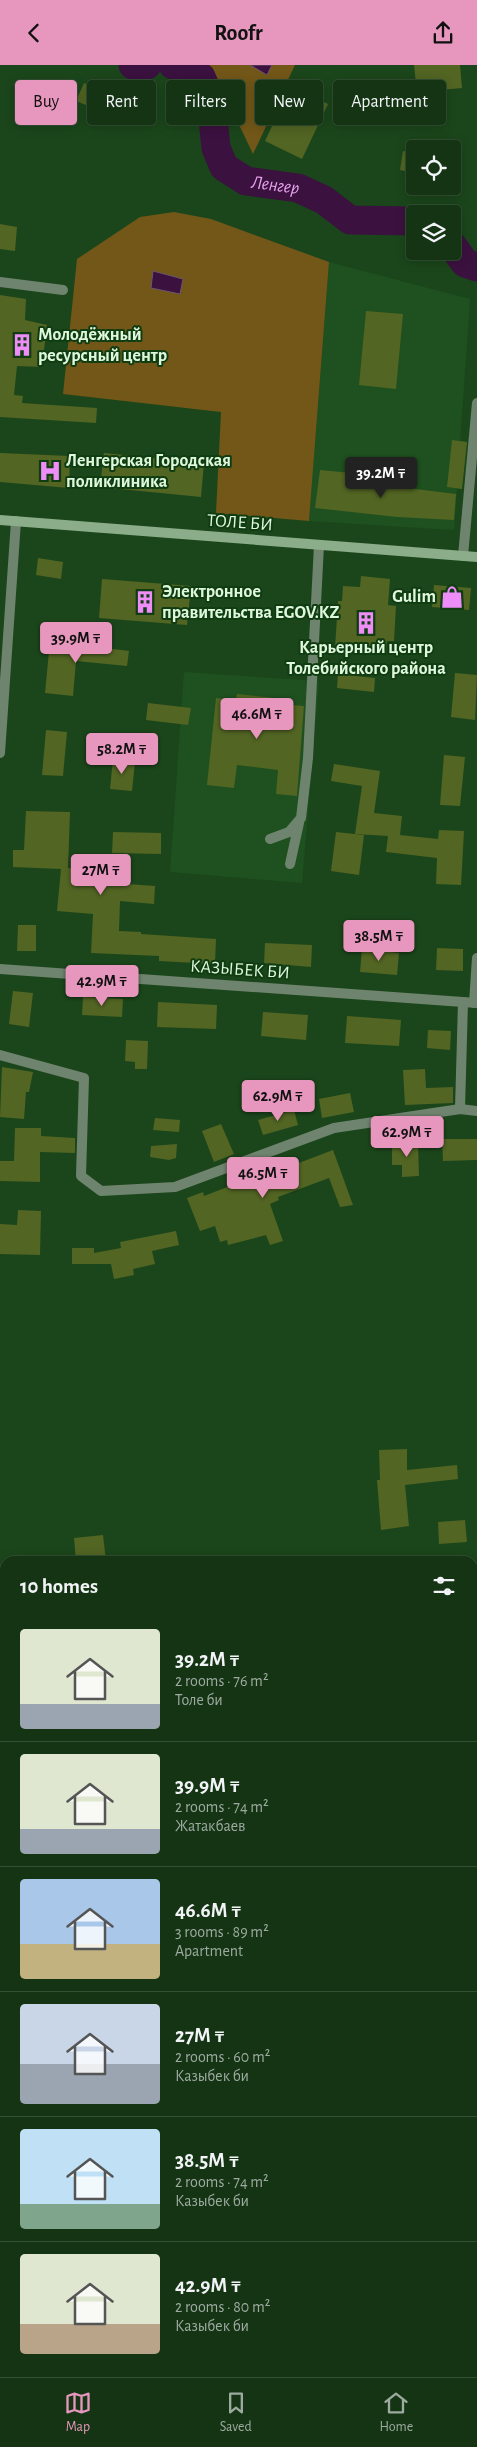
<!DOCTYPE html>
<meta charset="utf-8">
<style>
:root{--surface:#143414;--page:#213f22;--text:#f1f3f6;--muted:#9daaa0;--line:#334f34;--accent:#e797bd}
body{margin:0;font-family:"Alegreya Sans",sans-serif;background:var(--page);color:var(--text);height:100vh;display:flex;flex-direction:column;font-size:19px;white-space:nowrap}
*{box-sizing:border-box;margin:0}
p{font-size:16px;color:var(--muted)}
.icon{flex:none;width:28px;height:28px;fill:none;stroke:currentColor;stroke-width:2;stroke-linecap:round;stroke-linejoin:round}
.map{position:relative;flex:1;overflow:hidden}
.side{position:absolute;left:0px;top:1491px;width:478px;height:821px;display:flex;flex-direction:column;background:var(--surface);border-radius:15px 15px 0 0;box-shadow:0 2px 12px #0003,0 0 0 1px var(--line)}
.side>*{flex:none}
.banner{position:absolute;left:15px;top:15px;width:448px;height:45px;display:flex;gap:10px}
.buttons{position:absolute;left:406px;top:75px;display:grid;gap:10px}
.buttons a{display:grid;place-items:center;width:55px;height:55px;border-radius:5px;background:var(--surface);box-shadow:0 2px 12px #0003,0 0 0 1px var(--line);font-size:25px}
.price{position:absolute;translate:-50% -42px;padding:0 11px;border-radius:5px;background:var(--accent);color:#111;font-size:16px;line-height:32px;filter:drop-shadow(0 1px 2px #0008)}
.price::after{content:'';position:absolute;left:50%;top:30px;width:15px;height:11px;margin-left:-8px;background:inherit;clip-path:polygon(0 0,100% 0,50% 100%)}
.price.active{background:#222;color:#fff}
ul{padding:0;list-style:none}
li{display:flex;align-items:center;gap:15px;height:125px;padding:0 20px}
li+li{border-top:1px solid var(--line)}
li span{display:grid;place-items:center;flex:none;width:140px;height:100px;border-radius:5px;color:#555}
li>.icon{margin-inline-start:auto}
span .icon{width:60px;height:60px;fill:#fffc;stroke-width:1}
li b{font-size:21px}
h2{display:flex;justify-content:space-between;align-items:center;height:60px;padding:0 20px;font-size:21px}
.pill{padding:0 18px;border-radius:5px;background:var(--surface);box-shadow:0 2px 12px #0003,0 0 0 1px var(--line);font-size:18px;line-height:45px}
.pill.active{background:var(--accent);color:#111}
header{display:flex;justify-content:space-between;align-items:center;height:65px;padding:0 20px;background:var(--accent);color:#111;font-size:22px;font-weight:700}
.menu{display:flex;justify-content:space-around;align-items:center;height:70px;border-top:1px solid var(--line);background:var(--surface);font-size:14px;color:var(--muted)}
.menu a{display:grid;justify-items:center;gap:2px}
.menu .active{color:var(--accent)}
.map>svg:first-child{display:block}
.built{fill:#1e511f}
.green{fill:#725718}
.water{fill:#3b113f;stroke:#6c566e}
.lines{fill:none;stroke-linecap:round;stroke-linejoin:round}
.river{stroke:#3b113f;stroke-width:29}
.building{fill:#526523}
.path{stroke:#6f926e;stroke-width:3;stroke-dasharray:5 2.5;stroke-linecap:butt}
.minor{stroke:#6f846e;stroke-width:10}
.secondary{stroke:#8bad89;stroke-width:10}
.labels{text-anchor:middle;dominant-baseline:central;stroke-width:4;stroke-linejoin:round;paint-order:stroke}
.poi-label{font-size:18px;font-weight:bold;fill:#dff7dd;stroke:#0f3c10;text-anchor:start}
.street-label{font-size:18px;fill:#dff7dd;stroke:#0f3c10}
.water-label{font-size:19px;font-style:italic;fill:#e6a3ec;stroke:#0f3c10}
</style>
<header><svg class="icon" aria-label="back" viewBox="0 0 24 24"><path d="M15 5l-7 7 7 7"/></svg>Roofr<svg class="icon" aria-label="share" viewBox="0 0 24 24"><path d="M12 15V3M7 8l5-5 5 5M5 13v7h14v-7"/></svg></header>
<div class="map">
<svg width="477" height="2312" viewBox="0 0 477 2312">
<rect width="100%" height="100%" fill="#1b461b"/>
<g class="built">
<polygon points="329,197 470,234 454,465 309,456"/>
<polygon points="184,607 319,616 302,818 170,807"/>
</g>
<g class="green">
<polygon points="205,0 295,0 253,89 213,5"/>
<polygon points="174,147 211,154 329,197 309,456 216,448 221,347 63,329 77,194 140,152"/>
<polygon points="5,1986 5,2019 0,2019 0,1987"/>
<polygon points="472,2038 477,2039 477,2077 473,2076"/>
</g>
<g class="water">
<polygon points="250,0 272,0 267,10"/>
<polygon points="153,206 183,214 180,229 151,223"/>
</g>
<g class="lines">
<g class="river">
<polyline points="133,0 147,0"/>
<path id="s1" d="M173,0L201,12L211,35L216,83L224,102L246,116L298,123L324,135L350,155L415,156"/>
<polyline points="452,180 465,198 477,202"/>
</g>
</g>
<g class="building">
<polygon points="414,0 460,0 462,23 417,27"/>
<polygon points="84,18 111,29 103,47 76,36"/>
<polygon points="291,21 328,39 302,94 265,76"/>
<polygon points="403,86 415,88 415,108 400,105"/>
<polygon points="0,159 17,162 15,186 0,184"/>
<polygon points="0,230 26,234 25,255 47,260 42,302 17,301 14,330 23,331 22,338 97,343 96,358 0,352"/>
<polygon points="366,246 403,249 396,324 359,320"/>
<polygon points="452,375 467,377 462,424 447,422"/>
<polygon points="0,388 70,391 69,423 0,417"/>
<polygon points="104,388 204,398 201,432 100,422"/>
<polygon points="320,405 351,408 350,416 456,429 454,455 397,452 315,443"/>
<polygon points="38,493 63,497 61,514 36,510"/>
<polygon points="361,511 390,514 388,540 396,541 394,576 387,576 386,589 335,583 338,536 342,536 343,521 360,522"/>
<polygon points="102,514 191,521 187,560 99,553"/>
<polygon points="434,520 471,523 469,545 432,542"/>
<polygon points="50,576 129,586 127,601 76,596 73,631 45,628"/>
<polygon points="455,608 477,610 475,655 451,652"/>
<polygon points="338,609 375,613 374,627 337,623"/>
<polygon points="237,629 292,635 291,640 304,641 297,731 276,729 278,705 237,700 234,723 207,720 216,633 236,635"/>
<polygon points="148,638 191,643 188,660 146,655"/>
<polygon points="46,665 67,667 63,711 42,710"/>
<polygon points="444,690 465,692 460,741 440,740"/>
<polygon points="113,694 135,697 132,726 110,724"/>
<polygon points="334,699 380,706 374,748 402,751 400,770 438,774 439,765 464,766 461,820 436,819 437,793 386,787 388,771 355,769 362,721 331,716"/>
<polygon points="26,746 70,747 68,803 101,807 100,817 155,821 154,839 120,836 119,866 141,867 141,869 216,874 215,899 159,896 159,891 91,888 93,849 57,846 61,804 13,802 13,785 24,785"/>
<polygon points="113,767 161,768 161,789 112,788"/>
<polygon points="336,767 364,770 359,810 331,806"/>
<polygon points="18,860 36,860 36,886 17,886"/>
<polygon points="265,878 312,880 311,902 264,898"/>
<polygon points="437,883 463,884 463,906 436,905"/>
<polygon points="362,884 399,888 397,910 360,907"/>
<polygon points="13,926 33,928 29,962 9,959"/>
<polygon points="83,932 123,934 122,952 82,950"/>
<polygon points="158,937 217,940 216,964 157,962"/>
<polygon points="263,947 308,950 306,975 261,971"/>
<polygon points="347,951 401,955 399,981 345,978"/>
<polygon points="428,965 451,966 450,985 427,983"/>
<polygon points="126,975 148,976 147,1004 135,1004 135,997 125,996"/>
<polygon points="2,1002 33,1007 29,1027 26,1027 24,1054 0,1052"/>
<polygon points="425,1004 426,1023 453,1022 453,1038 405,1040 403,1005"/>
<polygon points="350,1028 354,1047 322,1053 319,1034"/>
<polygon points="294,1045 298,1060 263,1070 258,1055"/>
<polygon points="155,1053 180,1055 179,1067 153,1065"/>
<polygon points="221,1059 234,1089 214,1097 202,1066"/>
<polygon points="15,1063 41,1063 41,1071 75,1073 75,1088 40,1087 40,1117 0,1116 0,1096 14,1096"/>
<polygon points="442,1074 477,1074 477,1095 443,1096"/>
<polygon points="418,1078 419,1111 402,1112 402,1100 392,1100 392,1079"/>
<polygon points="177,1079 176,1093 169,1095 150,1092 151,1081"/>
<polygon points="333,1085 353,1140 340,1142 329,1113 278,1132 279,1135 270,1139 283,1176 270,1180 266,1170 228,1180 227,1175 220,1177 215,1161 200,1166 187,1133 203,1127 204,1131 230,1121 229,1117 267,1103 270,1109"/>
<polygon points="18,1145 41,1146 40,1190 0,1189 0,1159 17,1160"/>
<polygon points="176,1166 179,1180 152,1186 155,1199 133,1204 134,1210 114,1214 111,1199 72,1199 72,1183 94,1183 94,1188 121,1183 120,1177"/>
<polygon points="407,1384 407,1405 457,1400 458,1414 405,1420 409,1461 381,1465 377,1415 380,1415 379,1385"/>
<polygon points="465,1455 467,1477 439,1479 438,1457"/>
<polygon points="103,1470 106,1496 76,1496 74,1473"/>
</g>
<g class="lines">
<polyline class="path" points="0,2228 5,2227"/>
<g class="minor">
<polyline points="0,217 63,225"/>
<polyline points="463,491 477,338"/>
<polyline points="0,688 16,456"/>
<polyline points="270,774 289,767 301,753 308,693 319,480"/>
<polyline points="290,799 299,758"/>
<polyline points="0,904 477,938"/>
<polyline points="474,938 477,893"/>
<polyline points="0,990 84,1013 81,1111 101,1126 175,1122 334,1063 460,1044 477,1046"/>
<polyline points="460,1044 463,937"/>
<polyline points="472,1520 477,1521"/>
<polyline points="3,1733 5,1732"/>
<polyline points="472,1760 477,1748"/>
<polyline points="302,2312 303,2308"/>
</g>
<g class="secondary">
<polyline points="0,455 477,492"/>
<polyline points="0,1954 5,1954"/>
<polyline points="472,2012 477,2013"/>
</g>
</g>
<defs>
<symbol id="building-bare" viewBox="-9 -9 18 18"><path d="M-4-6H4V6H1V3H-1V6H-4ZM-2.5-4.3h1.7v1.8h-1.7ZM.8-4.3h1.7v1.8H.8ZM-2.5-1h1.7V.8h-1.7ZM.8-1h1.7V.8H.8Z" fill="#ee8cf8" stroke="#0f3c10" stroke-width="2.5" paint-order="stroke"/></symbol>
<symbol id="hospital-bare" viewBox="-9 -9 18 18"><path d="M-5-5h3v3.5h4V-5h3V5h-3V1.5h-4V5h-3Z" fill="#ee8cf8" stroke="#0f3c10" stroke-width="2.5" paint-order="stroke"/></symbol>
<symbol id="shop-bare" viewBox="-9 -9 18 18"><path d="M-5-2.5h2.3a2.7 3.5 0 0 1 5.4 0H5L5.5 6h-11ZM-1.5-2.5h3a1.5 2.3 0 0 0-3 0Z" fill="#ee8cf8" stroke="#0f3c10" stroke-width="2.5" paint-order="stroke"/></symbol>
</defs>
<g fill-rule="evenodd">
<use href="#building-bare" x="6" y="264" width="32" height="32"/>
<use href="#hospital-bare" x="34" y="390" width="32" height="32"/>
<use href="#shop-bare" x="436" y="516" width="32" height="32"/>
<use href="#building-bare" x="129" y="521" width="32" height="32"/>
<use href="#building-bare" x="350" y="542" width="32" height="32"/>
</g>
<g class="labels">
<g class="poi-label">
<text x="38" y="270">Молодёжный<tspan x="38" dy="21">ресурсный центр</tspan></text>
<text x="66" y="396">Ленгерская Городская<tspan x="66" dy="21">поликлиника</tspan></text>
<text x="162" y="527">Электронное<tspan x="162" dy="21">правительства EGOV.KZ</tspan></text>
<text x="436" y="532" text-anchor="end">Gulim</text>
<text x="366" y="583" text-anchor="middle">Карьерный центр<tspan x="366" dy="21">Толебийского района</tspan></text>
</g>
<g class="street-label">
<text transform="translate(240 458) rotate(4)">ТОЛЕ БИ</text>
<text transform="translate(240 905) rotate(4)">КАЗЫБЕК БИ</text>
</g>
<g class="water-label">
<text stroke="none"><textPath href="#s1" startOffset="180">Ленгер</textPath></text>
</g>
</g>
</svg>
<div class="buttons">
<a><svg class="icon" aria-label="locate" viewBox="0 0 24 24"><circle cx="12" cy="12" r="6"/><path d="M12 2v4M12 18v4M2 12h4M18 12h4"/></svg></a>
<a><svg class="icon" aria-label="layers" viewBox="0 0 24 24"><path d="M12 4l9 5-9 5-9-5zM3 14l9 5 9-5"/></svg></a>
</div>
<b class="price active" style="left:381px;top:434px">39.2M ₸</b>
<b class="price" style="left:76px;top:599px">39.9M ₸</b>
<b class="price" style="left:257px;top:675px">46.6M ₸</b>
<b class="price" style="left:122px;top:710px">58.2M ₸</b>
<b class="price" style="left:101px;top:831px">27M ₸</b>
<b class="price" style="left:379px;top:897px">38.5M ₸</b>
<b class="price" style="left:102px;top:942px">42.9M ₸</b>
<b class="price" style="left:278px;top:1057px">62.9M ₸</b>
<b class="price" style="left:407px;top:1093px">62.9M ₸</b>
<b class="price" style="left:263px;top:1134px">46.5M ₸</b>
<div class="banner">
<a class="pill active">Buy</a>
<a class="pill">Rent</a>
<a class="pill">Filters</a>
<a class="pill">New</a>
<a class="pill">Apartment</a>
</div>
<section class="side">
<h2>10 homes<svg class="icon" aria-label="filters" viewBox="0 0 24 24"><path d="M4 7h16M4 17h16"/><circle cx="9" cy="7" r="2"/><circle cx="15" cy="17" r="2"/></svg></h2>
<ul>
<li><span style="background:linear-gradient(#dfe7d0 75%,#9aa5b1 0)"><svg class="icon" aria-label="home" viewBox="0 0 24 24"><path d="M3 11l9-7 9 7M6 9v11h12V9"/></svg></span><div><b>39.2M ₸</b><p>2 rooms · 76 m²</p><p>Толе би</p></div></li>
<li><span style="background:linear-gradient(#dfe7d0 75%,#9aa5b1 0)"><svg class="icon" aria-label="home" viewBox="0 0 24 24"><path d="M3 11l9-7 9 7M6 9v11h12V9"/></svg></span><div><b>39.9M ₸</b><p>2 rooms · 74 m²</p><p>Жатакбаев</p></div></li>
<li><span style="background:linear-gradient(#a9c7e8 65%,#c2b280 0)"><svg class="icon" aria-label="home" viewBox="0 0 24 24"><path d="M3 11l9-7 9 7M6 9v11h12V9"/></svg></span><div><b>46.6M ₸</b><p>3 rooms · 89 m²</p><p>Apartment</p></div></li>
<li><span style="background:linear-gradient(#c9d6e8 60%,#9aa5b1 0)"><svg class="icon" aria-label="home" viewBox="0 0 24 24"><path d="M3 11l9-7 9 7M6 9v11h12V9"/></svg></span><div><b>27M ₸</b><p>2 rooms · 60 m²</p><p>Казыбек би</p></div></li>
<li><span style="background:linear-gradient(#bfe0f5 75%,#7fa58c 0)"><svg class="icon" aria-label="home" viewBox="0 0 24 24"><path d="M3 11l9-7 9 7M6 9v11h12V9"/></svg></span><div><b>38.5M ₸</b><p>2 rooms · 74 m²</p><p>Казыбек би</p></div></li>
<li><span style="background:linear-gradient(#dfe7d0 70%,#b9a48a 0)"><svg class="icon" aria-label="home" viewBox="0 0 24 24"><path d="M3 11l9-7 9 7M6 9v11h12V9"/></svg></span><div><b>42.9M ₸</b><p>2 rooms · 80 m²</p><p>Казыбек би</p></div></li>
</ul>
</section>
</div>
<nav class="menu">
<a class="active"><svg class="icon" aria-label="map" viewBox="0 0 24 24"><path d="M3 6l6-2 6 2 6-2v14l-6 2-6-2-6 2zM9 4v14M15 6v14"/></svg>Map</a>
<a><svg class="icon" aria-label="saved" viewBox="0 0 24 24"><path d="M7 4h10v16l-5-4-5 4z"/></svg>Saved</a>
<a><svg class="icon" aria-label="home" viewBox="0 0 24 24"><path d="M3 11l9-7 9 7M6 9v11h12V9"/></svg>Home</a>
</nav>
